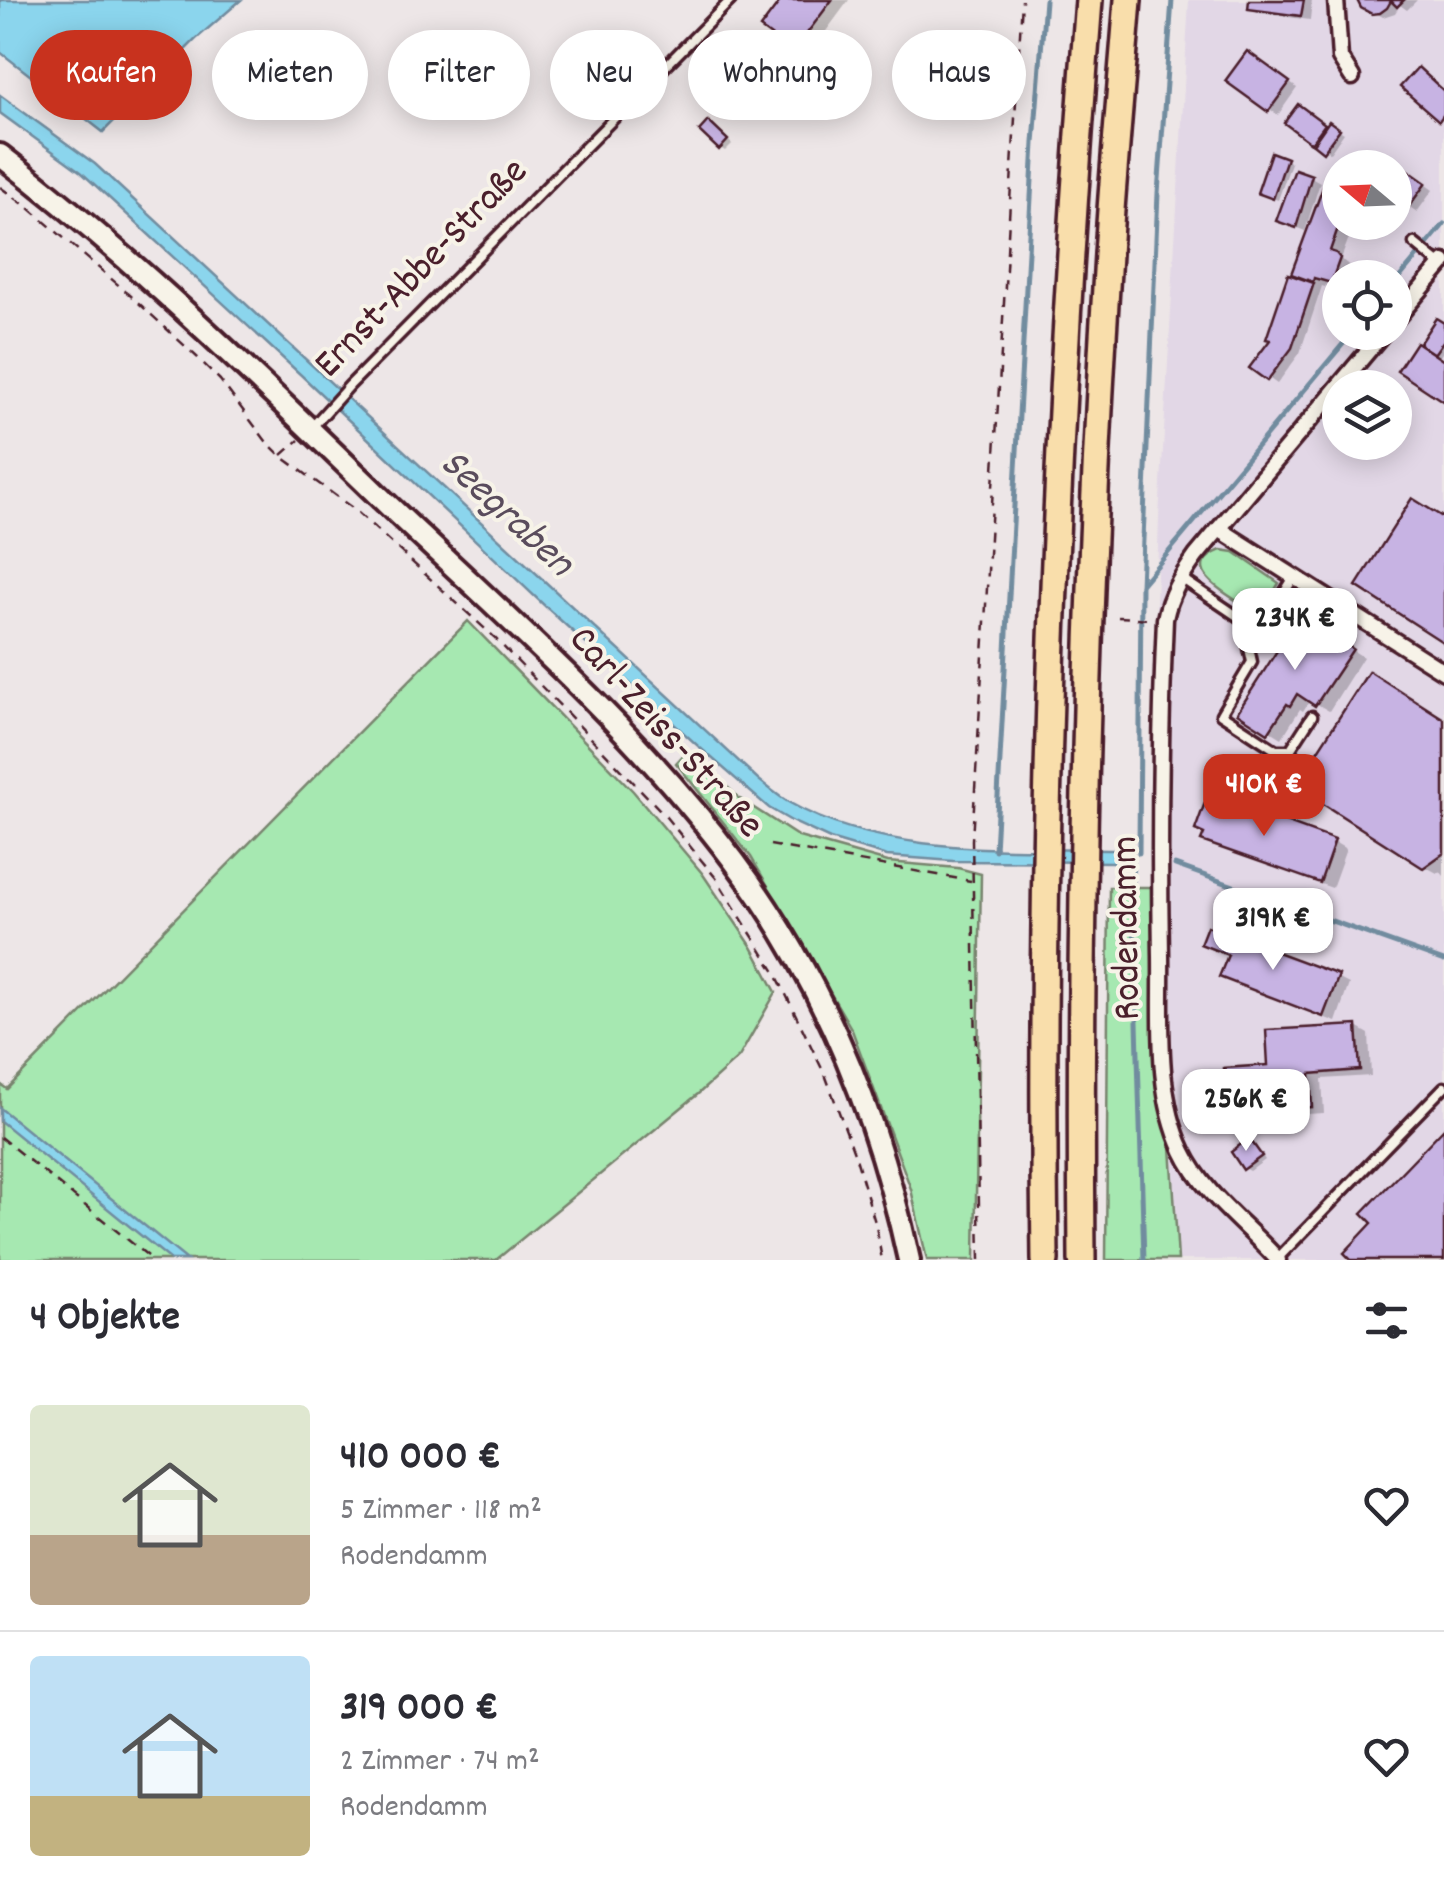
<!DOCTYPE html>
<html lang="de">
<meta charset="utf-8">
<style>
:root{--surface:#fff;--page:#f2f2f3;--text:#2b2b33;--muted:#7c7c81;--line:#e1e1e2;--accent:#c8321e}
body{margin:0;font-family:Dekko,sans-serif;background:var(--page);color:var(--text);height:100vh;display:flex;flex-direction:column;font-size:38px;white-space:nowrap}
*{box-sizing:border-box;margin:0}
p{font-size:32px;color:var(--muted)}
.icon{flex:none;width:55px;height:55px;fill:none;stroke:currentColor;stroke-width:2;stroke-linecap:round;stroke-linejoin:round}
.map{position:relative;height:1260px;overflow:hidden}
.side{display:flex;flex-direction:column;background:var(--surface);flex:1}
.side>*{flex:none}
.hud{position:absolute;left:30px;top:30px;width:1385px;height:90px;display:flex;gap:20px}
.needle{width:65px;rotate:289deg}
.buttons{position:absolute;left:1322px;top:150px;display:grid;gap:20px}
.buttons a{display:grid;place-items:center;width:90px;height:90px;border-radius:50%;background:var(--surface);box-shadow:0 5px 25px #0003;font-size:50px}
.price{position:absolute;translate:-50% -85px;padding:0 22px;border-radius:20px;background:#fff;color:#222;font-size:32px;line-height:65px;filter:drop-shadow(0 2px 5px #0008)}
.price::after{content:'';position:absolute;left:50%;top:60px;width:30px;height:22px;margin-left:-15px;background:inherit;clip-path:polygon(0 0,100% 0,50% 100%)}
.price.active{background:var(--accent);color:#fff}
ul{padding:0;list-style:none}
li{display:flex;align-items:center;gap:30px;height:250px;padding:0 30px}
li+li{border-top:2px solid var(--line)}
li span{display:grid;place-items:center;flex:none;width:280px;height:200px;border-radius:10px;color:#555}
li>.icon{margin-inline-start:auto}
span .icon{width:120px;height:120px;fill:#fffc;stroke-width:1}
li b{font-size:42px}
h2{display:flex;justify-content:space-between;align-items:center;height:120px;padding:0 30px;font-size:42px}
.tag{padding:0 35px;border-radius:45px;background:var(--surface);box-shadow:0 5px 25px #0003;font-size:35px;line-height:90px}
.tag.active{background:var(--accent);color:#fff}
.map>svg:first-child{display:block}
.built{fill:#e2d7e6;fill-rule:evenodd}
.green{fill:#a6e8b1;stroke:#78846e;stroke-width:2.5}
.water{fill:#8bd5ed;stroke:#718c9f;stroke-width:2.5}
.shadow{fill:#0003}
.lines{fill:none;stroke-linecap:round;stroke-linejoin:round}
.stream{stroke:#718c9f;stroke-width:5}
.building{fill:#c7b3e3;stroke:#4a1f2b;stroke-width:2.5}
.service-casing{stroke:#4a1f2b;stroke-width:15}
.minor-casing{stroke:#4a1f2b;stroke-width:21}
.secondary-casing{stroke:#4a1f2b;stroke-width:28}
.motorway-casing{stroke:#4a1f2b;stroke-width:32}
.path{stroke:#4a1f2b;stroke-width:2.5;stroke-dasharray:10 8;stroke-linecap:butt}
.service{stroke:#f7f3e8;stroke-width:8}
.minor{stroke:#f7f3e8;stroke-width:14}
.secondary{stroke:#f7f3e8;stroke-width:20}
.motorway{stroke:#f9deab;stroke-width:25}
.labels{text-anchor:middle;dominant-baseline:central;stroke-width:8;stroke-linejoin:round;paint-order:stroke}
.street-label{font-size:40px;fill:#4a1f2b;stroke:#f7f3e8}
.water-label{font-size:42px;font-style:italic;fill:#5a4c5c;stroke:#f7f3e8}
</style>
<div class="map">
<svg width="1444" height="1260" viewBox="0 0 1444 1260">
<rect width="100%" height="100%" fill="#ede6e7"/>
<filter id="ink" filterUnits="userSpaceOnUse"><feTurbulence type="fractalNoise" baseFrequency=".01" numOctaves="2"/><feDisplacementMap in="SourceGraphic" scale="20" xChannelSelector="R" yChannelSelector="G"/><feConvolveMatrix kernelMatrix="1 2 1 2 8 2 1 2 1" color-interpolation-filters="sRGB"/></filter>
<g filter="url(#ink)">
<path class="built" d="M1189,0H1444V1260H1169L1155,1067V631L1159,518ZM1340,168H1395V222H1340ZM1340,278H1395V332H1340ZM1340,388H1395V442H1340Z"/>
<g class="green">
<path d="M1221,550L1234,552L1279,583L1269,600L1245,606C1227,594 1176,568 1221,550Z"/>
<polygon points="468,621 633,791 702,873 752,947 776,992 739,1057 698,1094 496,1260 0,1260 0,1084 7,1089"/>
<polygon points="688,750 740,799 799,837 888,862 958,868 981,874 975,1260 927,1260 911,1189 852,1030 751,857 676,763"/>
<polygon points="1109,887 1155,887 1178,1260 1106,1260"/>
</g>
<g class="water">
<polygon points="0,0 241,0 196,39 103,132 0,52"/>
<path d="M0,95L95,164L759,780C769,788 779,797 790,803C883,856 1009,848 1113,850L1126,854L1118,862L953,861L887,856L830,839L793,822L769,808L697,745L547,608L301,375L81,172L0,113Z"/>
<polygon points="0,1108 187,1260 171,1260 0,1121"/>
</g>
<g class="shadow">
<polygon points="784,0 849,0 807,57 764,27"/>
<polygon points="1252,0 1312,0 1310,20 1259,13 1251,8"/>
<polygon points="1360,0 1417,0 1407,10 1400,5 1395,13 1383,17 1363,6"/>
<polygon points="1256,59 1297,88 1278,115 1229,81"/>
<polygon points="1304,110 1328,127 1330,124 1344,133 1330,153 1288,123"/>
<polygon points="714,127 732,144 725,151 720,148"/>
<polygon points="1286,160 1291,163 1278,200 1265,195"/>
<polygon points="1391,160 1433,190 1417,212 1395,197 1395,168"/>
<polygon points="1311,177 1320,182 1305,231 1288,224"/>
<polygon points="1328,182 1340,186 1340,222 1350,222 1353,227 1341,259 1351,267 1347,278 1340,278 1340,287 1327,282 1325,287 1322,286 1300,353 1277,384 1253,367 1273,340 1307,280 1294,273"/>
<polygon points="1437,321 1444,325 1444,350 1438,359 1444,363 1444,399 1420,347"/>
<polygon points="1313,625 1363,657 1329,711 1310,700 1303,711 1300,709 1282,738 1240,712"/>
<polygon points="1444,721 1444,876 1440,871 1437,873 1424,866"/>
<polygon points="1205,840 1334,842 1346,849 1332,888 1217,847"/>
<polygon points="1203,943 1337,978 1349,984 1336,1022 1234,983 1222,976 1230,956"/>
<polygon points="1357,1027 1369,1034 1371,1076 1322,1079 1324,1113 1241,1118 1229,1111 1271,1067"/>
<polygon points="1250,1141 1255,1144 1265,1160 1250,1171 1245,1168"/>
</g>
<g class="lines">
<g class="stream">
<polyline points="1395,283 1444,224"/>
<polyline points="1141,585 1158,193 1172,0"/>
<polyline points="995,850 1034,143 1045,0"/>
<polyline points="1132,853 1144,1260"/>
<polyline points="1139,853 1141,585 1353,332"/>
<polyline points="1175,865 1444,961"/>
</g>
</g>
<g class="building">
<polygon points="781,0 832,0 793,52 760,28"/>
<polygon points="1249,0 1304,0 1301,16 1248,9"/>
<polygon points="1357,0 1404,0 1397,7 1391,1 1387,8 1380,13 1372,14 1361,8"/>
<polygon points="1247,51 1290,82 1268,112 1225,81"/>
<polygon points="1418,67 1444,91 1444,114 1439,121 1400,87"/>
<polygon points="1298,104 1325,124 1311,143 1284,123"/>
<polygon points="708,121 728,140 719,150 699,131"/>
<polygon points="1329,121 1340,129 1323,152 1313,144"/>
<polygon points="1271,152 1287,158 1273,199 1257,193"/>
<polygon points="1382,152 1426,183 1407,209 1395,201 1395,168 1371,168"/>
<polygon points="1295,169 1312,175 1296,228 1276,221"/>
<polygon points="1326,179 1340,183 1338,212 1340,222 1330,251 1336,253 1340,258 1331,283 1314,278 1313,282 1291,274"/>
<polygon points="1288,274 1314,283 1292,348 1267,381 1249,368 1270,340 1266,339"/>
<polygon points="1436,318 1444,323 1444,340 1434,354 1419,344"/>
<polygon points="1416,342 1444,361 1444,402 1397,371"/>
<polygon points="1412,498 1444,518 1444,643 1356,586"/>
<polygon points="1300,615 1353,649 1315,706 1297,694 1290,706 1287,704 1268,733 1237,713"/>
<polygon points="1369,671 1444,719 1444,853 1423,868 1295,786"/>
<polygon points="1208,794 1335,840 1320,883 1201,841 1204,834 1195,830"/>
<polygon points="1207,926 1339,975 1323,1017 1219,977 1228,955 1200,944"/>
<polygon points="1357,1025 1360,1070 1310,1074 1312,1107 1227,1112 1224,1068 1268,1065 1266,1030"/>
<polygon points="1444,1128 1444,1260 1351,1260 1344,1253 1372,1223 1362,1213"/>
<polygon points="1249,1138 1262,1156 1243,1170 1231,1152"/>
</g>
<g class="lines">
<defs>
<g id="service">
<polyline points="1414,243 1441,265"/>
<polyline points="313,426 350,385 731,0"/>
<polyline points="1181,578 1243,620 1274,609 1294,577"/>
<polyline points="1243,620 1252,662 1221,714 1276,750 1290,750 1312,716"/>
<polyline points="1277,1259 1444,1087"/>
</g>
<g id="minor">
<polyline points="1336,0 1340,58 1352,77"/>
<polyline points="1395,320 1444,262"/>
<polyline points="1219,529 1444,672"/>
<path d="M1278,1260C1247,1225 1203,1194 1183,1151C1155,1092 1162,1020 1161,956C1159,843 1160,731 1165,619C1170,594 1181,577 1196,556L1384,332"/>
</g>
<path id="secondary" d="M0,155C138,261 262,383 387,504C507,618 634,728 734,861C823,979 878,1117 909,1260"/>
<g id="motorway">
<path d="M1045,1260C1039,841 1056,417 1089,0"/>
<path d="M1082,1260C1079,931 1086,600 1107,271C1112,181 1121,90 1128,0"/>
</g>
</defs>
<use href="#service" class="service-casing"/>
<use href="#minor" class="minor-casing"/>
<use href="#secondary" class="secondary-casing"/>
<use href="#motorway" class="motorway-casing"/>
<g class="path">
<polyline points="0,187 29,208 130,295 198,358 220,380 266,441 281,456 355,510 494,637 661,811 716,878 775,972 826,1077 856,1158 876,1226 882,1260"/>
<polyline points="282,455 299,440"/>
<polyline points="1118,617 1152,619"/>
<polyline points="770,845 971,881"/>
<polyline points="0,1137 153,1260"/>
<polyline points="980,1260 972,840 1022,0"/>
</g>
<use href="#service" class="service"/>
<use href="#minor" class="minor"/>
<use href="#secondary" class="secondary"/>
<use href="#motorway" class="motorway"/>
</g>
</g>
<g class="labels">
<g class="street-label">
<text transform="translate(423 270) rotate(-46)">Ernst-Abbe-Straße</text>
<text transform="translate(664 734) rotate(48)">Carl-Zeiss-Straße</text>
<text transform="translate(1129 928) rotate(-91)">Rodendamm</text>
</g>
<g class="water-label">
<text transform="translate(505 515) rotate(43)">Seegraben</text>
</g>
</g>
</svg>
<div class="buttons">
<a><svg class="needle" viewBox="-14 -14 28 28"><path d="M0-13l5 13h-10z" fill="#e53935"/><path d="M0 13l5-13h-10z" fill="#7c7c81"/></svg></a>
<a><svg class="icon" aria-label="locate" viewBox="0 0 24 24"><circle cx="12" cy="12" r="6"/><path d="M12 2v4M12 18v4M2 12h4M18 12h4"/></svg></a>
<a><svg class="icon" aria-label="layers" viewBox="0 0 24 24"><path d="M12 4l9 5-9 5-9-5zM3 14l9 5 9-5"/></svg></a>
</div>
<b class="price" style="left:1295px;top:673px">234K €</b>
<b class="price active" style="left:1264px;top:839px">410K €</b>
<b class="price" style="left:1273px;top:973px">319K €</b>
<b class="price" style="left:1246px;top:1154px">256K €</b>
<div class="hud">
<a class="tag active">Kaufen</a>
<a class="tag">Mieten</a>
<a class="tag">Filter</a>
<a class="tag">Neu</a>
<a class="tag">Wohnung</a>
<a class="tag">Haus</a>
</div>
</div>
<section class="side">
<h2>4 Objekte<svg class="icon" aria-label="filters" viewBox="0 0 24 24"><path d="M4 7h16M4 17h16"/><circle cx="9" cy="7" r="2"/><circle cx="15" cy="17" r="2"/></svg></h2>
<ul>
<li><span style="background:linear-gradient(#dfe7d0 65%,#b9a48a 0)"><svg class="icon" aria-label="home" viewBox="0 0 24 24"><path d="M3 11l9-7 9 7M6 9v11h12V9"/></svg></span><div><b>410 000 €</b><p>5 Zimmer · 118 m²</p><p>Rodendamm</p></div><svg class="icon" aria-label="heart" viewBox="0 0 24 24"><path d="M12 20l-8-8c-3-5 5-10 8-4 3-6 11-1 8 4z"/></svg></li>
<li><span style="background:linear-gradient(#bfe0f5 70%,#c2b280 0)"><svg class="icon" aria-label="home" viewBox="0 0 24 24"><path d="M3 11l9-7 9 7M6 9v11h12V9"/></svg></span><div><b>319 000 €</b><p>2 Zimmer · 74 m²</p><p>Rodendamm</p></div><svg class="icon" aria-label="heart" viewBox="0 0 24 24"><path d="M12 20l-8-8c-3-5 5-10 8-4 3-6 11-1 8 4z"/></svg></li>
</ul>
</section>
